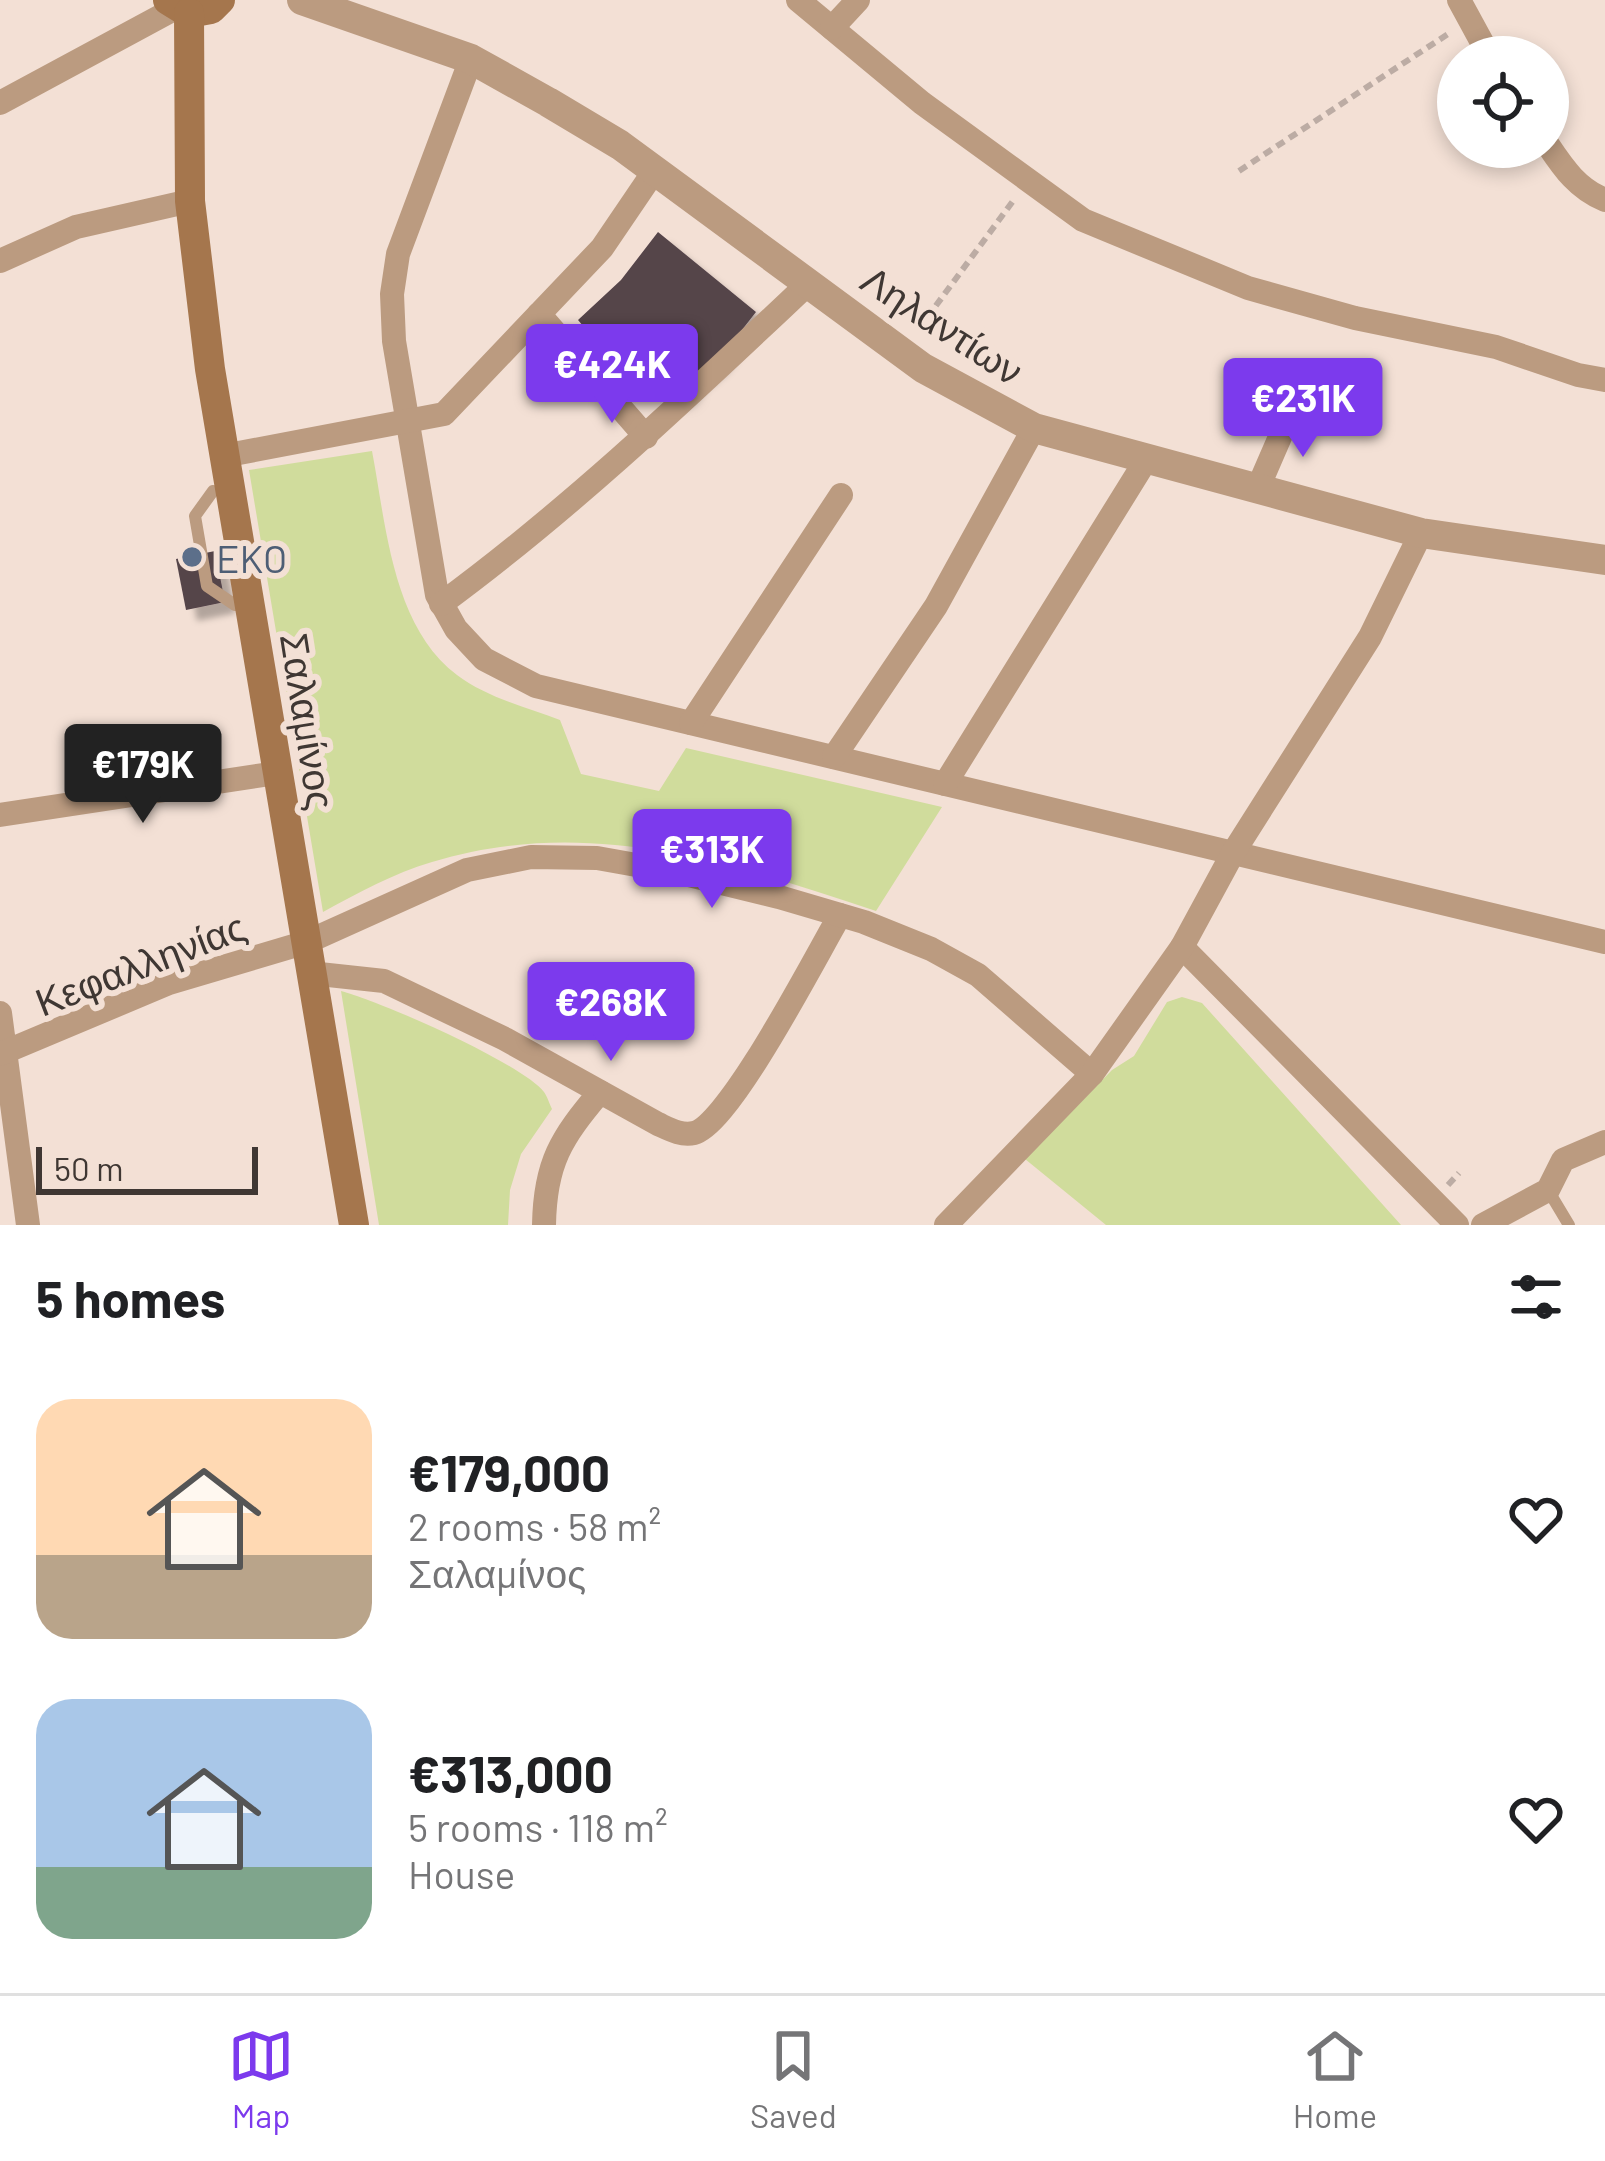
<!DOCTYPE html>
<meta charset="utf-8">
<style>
:root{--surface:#fff;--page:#f6f6f6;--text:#202124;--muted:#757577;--line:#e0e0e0;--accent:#7c3aed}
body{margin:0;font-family:Barlow,sans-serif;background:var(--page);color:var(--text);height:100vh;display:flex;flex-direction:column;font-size:45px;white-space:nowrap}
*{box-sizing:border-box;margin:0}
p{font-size:39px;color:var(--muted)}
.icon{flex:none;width:66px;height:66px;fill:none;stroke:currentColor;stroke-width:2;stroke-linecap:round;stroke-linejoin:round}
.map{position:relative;height:1225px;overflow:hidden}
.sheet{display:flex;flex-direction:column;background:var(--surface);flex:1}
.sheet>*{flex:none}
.tools{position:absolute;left:1437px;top:36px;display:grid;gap:24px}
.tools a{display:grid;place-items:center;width:132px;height:132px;border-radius:50%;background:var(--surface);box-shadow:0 6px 18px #0003;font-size:60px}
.scale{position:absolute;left:36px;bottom:30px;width:222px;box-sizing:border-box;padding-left:12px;border:6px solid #3f3733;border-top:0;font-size:33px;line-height:42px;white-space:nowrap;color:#3f3733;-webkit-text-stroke:9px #f3e0d5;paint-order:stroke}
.price{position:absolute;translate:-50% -102px;padding:0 27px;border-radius:12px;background:var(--accent);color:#fff;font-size:39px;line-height:78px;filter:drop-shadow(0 3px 6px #0008)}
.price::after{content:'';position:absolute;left:50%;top:72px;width:36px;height:27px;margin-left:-18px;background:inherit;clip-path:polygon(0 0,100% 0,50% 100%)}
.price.selected{background:#222;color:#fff}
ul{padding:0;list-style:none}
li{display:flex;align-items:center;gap:36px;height:300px;padding:0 36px}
li span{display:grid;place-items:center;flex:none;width:336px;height:240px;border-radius:36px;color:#555}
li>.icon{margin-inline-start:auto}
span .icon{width:144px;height:144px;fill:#fffc;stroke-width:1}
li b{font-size:51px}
h2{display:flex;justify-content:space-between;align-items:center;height:144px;padding:0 36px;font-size:51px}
.tabs{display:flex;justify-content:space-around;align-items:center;height:168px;border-top:3px solid var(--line);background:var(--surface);font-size:33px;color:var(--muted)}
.tabs a{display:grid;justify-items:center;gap:6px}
.tabs .selected{color:var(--accent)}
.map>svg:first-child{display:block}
.green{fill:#d0dc9c}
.building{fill:#55444a;filter:url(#shadow)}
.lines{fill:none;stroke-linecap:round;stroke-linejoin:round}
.path{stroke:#bcaca4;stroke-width:6;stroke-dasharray:9 6;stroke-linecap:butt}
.service{stroke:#bb9b80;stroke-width:12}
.minor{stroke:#bb9b80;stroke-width:24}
.tertiary{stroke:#bb9b80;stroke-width:30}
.secondary{stroke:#a5764d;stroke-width:30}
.service-dot{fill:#5c6f8a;stroke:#f3e0d5;stroke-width:4.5}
.labels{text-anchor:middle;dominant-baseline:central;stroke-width:12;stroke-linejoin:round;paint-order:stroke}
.street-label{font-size:39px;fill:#3f3733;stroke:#f3e0d5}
.service-label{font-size:39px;fill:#4e5e75;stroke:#f3e0d5;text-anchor:start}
</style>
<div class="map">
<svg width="1605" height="1225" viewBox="0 0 1605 1225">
<defs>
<filter id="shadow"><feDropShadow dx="11" dy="11" stdDeviation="3" flood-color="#0004"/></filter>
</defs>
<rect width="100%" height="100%" fill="#f3e0d5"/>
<g class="green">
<path d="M372,451C386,524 392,626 457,675C486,697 525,707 560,720L581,774L659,791L686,748L942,807L876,911C729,862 587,815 432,862C394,873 358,893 323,912L249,470Z"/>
<path d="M341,991C380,1001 521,1063 544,1092C547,1096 550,1105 552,1109L521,1154L510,1190L508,1225H379Z"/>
<polygon points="1182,997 1202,1003 1401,1225 1106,1225 1025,1159 1112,1070 1134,1056 1167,1002"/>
</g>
<g class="building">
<polygon points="658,232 756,312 716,363 672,399 645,367 627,378 578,320 621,280"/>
<polygon points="215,551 225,602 186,610 176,559"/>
</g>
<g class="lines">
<g class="path">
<polyline points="1239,171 1451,32"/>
<polyline points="918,330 1013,201"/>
<polyline points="1448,1185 1459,1173"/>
</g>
<g class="service">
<polyline points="213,491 195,516 207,586 235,605"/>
<polyline points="1548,1190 1569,1225"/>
</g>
<g class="minor">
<polyline points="798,0 922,103 1083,220 1248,288 1355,318 1496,347 1578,375 1605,380"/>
<polyline points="1459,0 1490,57"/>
<polyline points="832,28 858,0"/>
<polyline points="471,59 398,254 392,294 394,341 437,595 456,629 484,659 536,686 1605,942"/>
<polyline points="0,103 176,8"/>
<path d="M1548,145C1564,169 1578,189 1605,200"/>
<polyline points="0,261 76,227 190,201"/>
<polyline points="539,314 646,437"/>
<polyline points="223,456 444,414 602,248 655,170"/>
<polyline points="1257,490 1293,407"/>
<path d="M441,604C573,507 691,394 810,282"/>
<polyline points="691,723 841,495"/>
<polyline points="834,757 936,606 1034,428"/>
<polyline points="945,784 1146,460"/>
<polyline points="0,815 277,773"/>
<polyline points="1182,947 1457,1225"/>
<path d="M310,973L384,981L505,1039L658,1124C669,1129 681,1136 694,1133C730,1124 817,954 840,915"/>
<polyline points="0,1013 28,1225"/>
<polyline points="0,1054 169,983 307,942 467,870 531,857 597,858 681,873 779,897 864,922 931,949 978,975 1092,1074"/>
<path d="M544,1225C545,1163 561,1138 600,1092"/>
<polyline points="946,1225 1092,1074 1182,947 1233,853 1370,637 1421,533"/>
<polyline points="1483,1225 1548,1190 1563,1160 1605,1142"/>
</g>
<polyline class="tertiary" points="302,0 471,59 548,102 620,145 923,368 1034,428 1421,533 1605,560"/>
<g class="secondary">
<polyline points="168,0 189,13 211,9 220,0"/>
<polyline points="189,13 190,201 210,369 354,1225"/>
</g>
</g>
<circle class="service-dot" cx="192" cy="557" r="12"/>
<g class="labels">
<g class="street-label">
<text transform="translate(943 324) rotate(33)">Ληλαντίων</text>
<text transform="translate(309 721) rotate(81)">Σαλαμίνος</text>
<text transform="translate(140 963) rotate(-21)">Κεφαλληνίας</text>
</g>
<g class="service-label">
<text x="216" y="557">EKO</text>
</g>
</g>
</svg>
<div class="tools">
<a><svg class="icon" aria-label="locate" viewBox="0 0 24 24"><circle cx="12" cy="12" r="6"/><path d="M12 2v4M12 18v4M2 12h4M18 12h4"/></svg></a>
</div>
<div class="scale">50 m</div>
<b class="price" style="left:612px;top:426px">€424K</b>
<b class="price" style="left:1303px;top:460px">€231K</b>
<b class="price selected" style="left:143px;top:826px">€179K</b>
<b class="price" style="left:712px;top:911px">€313K</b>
<b class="price" style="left:611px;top:1064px">€268K</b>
</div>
<section class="sheet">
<h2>5 homes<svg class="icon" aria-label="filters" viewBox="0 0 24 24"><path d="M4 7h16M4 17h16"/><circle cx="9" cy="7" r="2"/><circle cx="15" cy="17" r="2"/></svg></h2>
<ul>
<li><span style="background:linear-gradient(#ffd9b3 65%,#b9a48a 0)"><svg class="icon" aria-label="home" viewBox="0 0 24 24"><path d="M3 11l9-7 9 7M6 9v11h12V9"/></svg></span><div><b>€179,000</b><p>2 rooms · 58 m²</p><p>Σαλαμίνος</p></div><svg class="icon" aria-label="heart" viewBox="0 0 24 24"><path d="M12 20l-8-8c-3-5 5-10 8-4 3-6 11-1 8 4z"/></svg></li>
<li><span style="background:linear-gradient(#a9c7e8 70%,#7fa58c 0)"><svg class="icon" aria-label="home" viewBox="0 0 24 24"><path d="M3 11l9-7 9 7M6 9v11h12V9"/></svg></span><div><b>€313,000</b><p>5 rooms · 118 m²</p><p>House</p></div><svg class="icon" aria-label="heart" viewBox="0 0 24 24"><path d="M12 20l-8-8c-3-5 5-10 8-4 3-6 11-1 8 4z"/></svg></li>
</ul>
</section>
<nav class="tabs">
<a class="selected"><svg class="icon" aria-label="map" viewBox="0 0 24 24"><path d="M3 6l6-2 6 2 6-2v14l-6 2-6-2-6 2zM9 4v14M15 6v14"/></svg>Map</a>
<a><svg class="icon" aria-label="saved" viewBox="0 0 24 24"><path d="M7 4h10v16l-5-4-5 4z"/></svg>Saved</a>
<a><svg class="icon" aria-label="home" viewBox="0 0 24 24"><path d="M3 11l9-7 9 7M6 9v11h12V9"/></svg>Home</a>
</nav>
